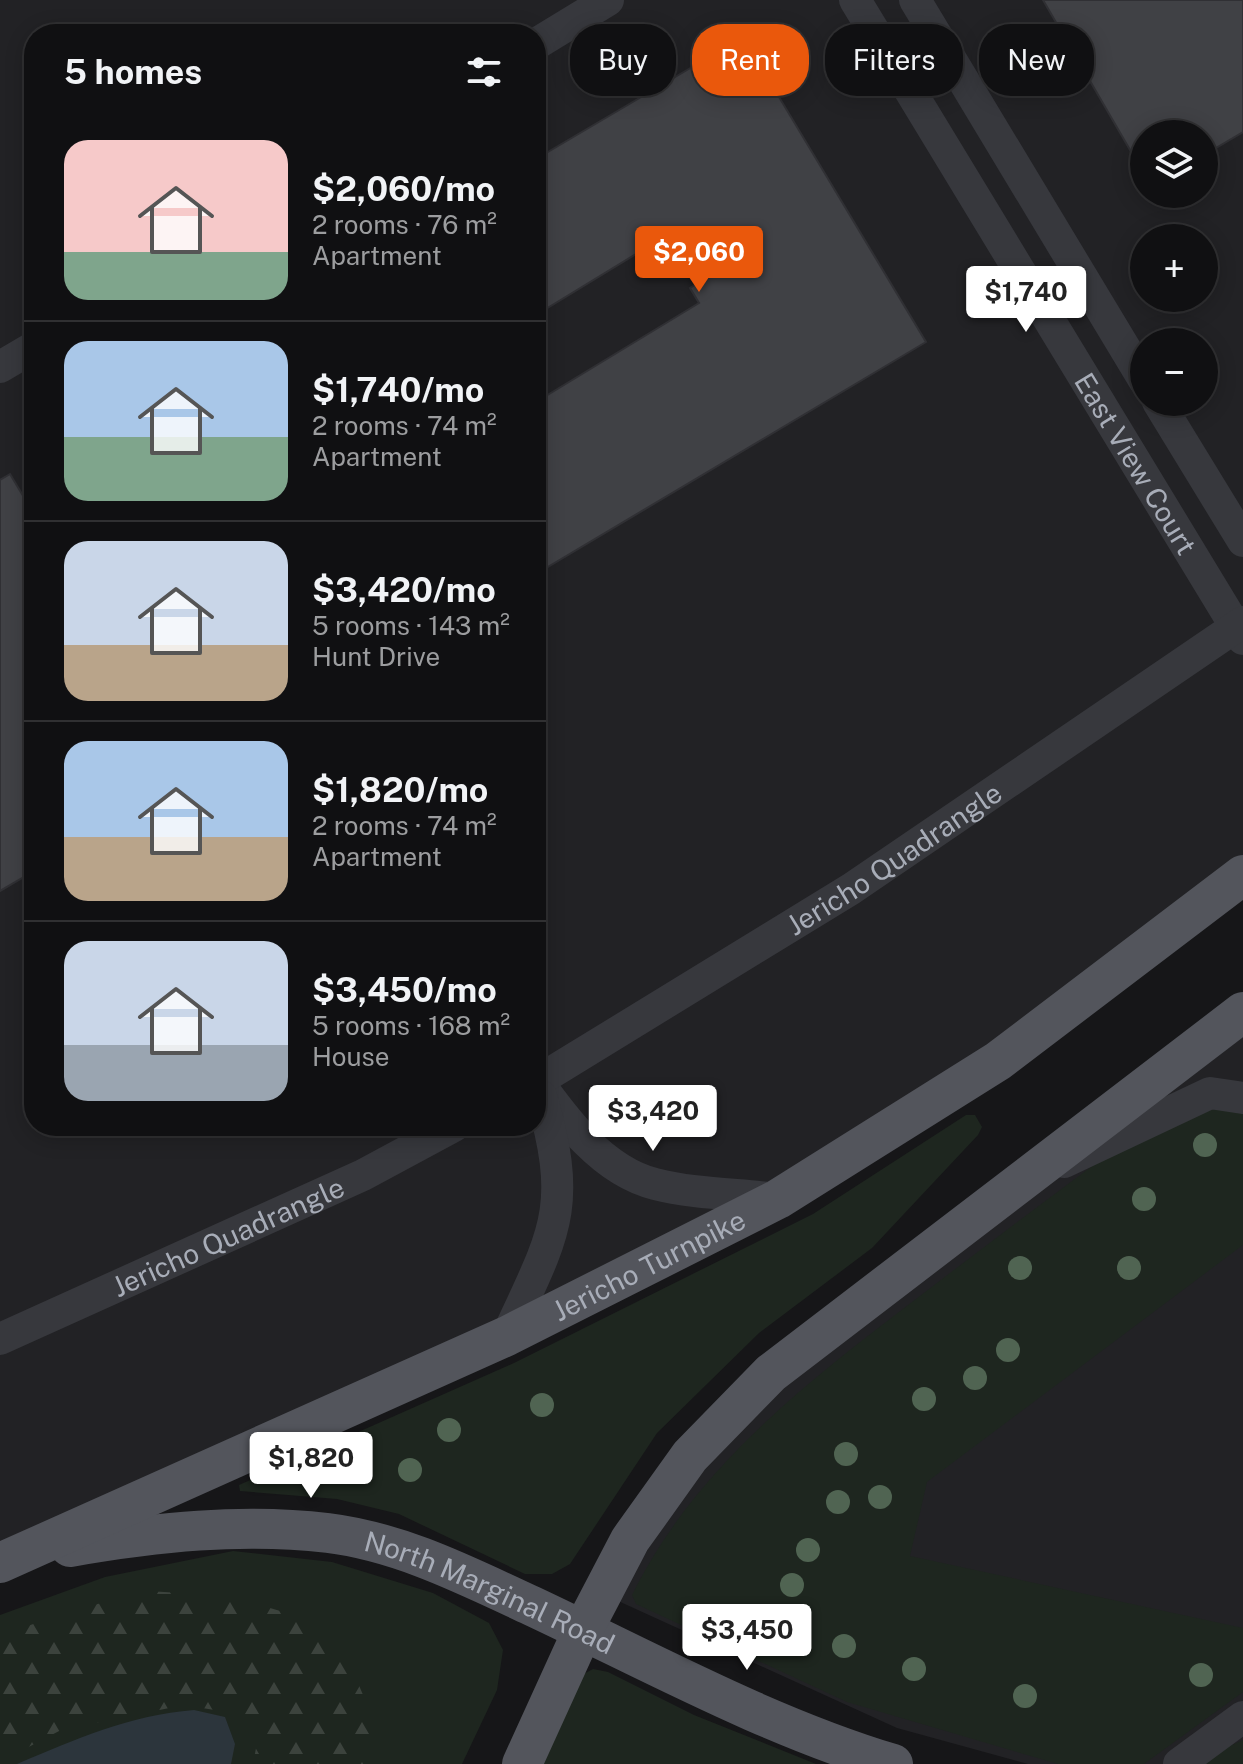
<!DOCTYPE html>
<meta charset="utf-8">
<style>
:root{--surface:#101012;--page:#1e1e20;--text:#f1f3f6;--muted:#9c9d9f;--line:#303032;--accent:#ea580c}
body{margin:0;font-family:"Public Sans",sans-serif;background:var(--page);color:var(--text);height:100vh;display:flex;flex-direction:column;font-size:30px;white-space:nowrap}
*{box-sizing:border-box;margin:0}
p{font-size:26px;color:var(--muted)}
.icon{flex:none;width:44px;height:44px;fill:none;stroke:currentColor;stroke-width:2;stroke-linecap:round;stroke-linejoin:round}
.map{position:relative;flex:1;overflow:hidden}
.sheet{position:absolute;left:24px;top:24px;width:522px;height:1112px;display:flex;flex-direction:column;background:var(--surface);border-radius:32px;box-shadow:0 4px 20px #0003,0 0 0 2px var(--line)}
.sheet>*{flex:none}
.top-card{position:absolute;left:570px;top:24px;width:552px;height:72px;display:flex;gap:16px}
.tools{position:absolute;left:1130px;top:120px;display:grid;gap:16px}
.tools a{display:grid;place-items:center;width:88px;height:88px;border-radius:50%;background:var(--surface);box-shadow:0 4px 20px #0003,0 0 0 2px var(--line);font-size:40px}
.price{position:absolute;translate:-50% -68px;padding:0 18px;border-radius:8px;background:#fff;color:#222;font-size:26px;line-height:52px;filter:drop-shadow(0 2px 4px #0008)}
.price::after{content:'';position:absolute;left:50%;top:48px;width:24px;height:18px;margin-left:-12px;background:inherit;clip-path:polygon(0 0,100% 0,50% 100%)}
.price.active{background:var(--accent);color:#fff}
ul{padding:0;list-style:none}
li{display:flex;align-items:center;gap:24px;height:200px;padding:0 40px}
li+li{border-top:2px solid var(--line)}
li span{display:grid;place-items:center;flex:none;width:224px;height:160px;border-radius:24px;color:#555}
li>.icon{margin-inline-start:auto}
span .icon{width:96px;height:96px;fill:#fffc;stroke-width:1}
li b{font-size:34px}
h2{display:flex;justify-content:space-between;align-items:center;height:96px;padding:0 40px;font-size:34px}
.tag{padding:0 28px;border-radius:32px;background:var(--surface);box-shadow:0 4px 20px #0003,0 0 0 2px var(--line);font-size:28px;line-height:72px}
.tag.active{background:var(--accent);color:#fff}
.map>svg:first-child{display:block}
.built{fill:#222225;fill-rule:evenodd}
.green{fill:#1e261f}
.forest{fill:url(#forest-firs)}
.water{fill:#2c353c}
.building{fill:#404145;stroke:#303034;stroke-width:2}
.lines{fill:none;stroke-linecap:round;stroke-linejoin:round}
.minor{stroke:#37383d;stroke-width:32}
.major{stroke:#53555c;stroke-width:40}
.tree{fill:#506452}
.labels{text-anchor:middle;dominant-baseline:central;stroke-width:7;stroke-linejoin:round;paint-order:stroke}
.street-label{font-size:28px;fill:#a8adb8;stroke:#111113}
</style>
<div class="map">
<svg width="1243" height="1764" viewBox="0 0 1243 1764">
<defs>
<pattern id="forest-firs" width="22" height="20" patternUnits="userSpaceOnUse" patternTransform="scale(2)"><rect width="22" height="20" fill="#1e261f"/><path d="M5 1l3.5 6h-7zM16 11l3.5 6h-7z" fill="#3c433d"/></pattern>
</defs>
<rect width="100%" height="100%" fill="#161618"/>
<g class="built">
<path d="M0,0H1243V875L778,1199L0,1563ZM34,34H536V1126H34ZM1144,134H1204V194H1144ZM1144,238H1204V298H1144ZM1144,342H1204V402H1144Z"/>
<polygon points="1243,1037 1243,1764 1028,1764 897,1728 616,1600 711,1449 800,1370"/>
</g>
<g class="green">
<path d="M1232,1108L1243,1111V1245L927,1482L910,1556L1243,1628V1692L1144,1764H1058L847,1702L636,1604L632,1595C694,1469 807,1382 916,1299C989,1243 1062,1188 1136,1134L1184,1112Z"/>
<polygon points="966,1115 975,1115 982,1127 978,1135 872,1248 759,1333 657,1433 570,1564 552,1574 525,1574 399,1514 337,1499 240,1491 239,1485 514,1363 813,1214"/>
<polygon points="233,1551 332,1562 433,1593 489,1623 503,1650 497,1690 462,1764 0,1764 0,1615 105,1577"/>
<polygon points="593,1669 608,1672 694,1715 816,1764 539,1764 578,1677"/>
<polygon points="1243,1740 1243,1764 1190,1764"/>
</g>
<polygon class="forest" points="148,1591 229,1596 297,1616 347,1657 374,1721 375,1764 253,1764 257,1743 245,1715 184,1705 61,1730 0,1762 0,1635 82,1608"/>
<path class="water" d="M194,1710L225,1717L235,1744L231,1764H17C76,1739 130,1715 194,1710Z"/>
<g class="building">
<polygon points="1043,0 1243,0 1243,132 1204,155 1204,134 1144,134 1144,174"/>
<polygon points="743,37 926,342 536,574 536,402 699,303 690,288 699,282 681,252 670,259 659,240 536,315 536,159"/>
<polygon points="10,474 34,514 34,871 0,891 0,480"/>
</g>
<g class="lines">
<g class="minor">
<path id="s1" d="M855,0L1243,639"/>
<polyline points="915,0 1144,380"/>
<polyline points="536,44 608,0"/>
<polyline points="0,367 34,347"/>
<polyline points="1158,402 1243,541"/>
<path d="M536,1079C565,1120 603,1171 655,1184C694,1194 738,1194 778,1199"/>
<path id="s2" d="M536,1082L851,889L1243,622"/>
<polyline points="1064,1162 1210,1093 1243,1098"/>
<path d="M507,1336C554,1234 574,1209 541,1096"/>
<path id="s3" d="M0,1339L363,1175L454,1126"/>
<polyline points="1179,1764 1243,1717"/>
</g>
<g class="major">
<path id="s4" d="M70,1547C156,1532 241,1523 328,1533C401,1542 467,1576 532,1606C651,1662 767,1726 893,1764"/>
<path id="s5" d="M0,1563L507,1336L778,1199L998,1061L1243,875"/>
<polyline points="522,1764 583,1630 630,1540 690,1456 771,1373 1243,1012"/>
</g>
</g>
<g class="tree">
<circle cx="1205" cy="1145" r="12"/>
<circle cx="1144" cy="1199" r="12"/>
<circle cx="1020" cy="1268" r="12"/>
<circle cx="1129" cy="1268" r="12"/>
<circle cx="1008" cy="1350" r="12"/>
<circle cx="975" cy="1378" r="12"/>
<circle cx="924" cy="1399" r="12"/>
<circle cx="542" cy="1405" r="12"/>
<circle cx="449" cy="1430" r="12"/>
<circle cx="846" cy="1454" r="12"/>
<circle cx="410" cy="1470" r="12"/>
<circle cx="880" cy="1497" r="12"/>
<circle cx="838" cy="1502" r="12"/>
<circle cx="808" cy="1550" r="12"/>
<circle cx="792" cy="1585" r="12"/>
<circle cx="844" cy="1646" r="12"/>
<circle cx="914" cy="1669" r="12"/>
<circle cx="1201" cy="1675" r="12"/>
<circle cx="1025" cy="1696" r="12"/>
</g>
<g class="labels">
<g class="street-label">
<text stroke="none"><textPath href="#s1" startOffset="542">East View Court</textPath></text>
<text stroke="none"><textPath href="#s2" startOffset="422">Jericho Quadrangle</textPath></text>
<text stroke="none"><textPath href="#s3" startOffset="250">Jericho Quadrangle</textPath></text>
<text stroke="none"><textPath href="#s5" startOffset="714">Jericho Turnpike</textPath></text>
<text stroke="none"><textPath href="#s4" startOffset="432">North Marginal Road</textPath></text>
</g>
</g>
</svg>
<div class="tools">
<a><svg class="icon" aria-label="layers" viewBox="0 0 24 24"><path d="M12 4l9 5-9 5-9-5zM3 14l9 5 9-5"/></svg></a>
<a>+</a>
<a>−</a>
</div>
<b class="price active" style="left:699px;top:294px">$2,060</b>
<b class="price" style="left:1026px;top:334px">$1,740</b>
<b class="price" style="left:653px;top:1153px">$3,420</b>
<b class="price" style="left:311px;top:1500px">$1,820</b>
<b class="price" style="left:747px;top:1672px">$3,450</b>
<div class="top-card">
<a class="tag">Buy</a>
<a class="tag active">Rent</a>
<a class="tag">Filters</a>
<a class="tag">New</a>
</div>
<section class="sheet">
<h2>5 homes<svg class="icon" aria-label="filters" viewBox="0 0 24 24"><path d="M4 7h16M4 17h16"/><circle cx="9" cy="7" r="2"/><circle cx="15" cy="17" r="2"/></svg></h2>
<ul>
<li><span style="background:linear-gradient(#f6c9c9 70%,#7fa58c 0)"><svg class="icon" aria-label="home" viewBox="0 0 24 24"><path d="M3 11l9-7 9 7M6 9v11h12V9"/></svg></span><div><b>$2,060/mo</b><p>2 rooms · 76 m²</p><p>Apartment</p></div></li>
<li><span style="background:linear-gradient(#a9c7e8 60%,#7fa58c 0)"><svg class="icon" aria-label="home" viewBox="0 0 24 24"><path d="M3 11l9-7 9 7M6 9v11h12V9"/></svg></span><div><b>$1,740/mo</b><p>2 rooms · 74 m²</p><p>Apartment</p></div></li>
<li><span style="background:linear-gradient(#c9d6e8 65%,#b9a48a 0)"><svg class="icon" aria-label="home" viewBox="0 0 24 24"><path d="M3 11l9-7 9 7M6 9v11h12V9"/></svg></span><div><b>$3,420/mo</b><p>5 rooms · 143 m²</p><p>Hunt Drive</p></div></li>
<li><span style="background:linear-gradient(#a9c7e8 60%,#b9a48a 0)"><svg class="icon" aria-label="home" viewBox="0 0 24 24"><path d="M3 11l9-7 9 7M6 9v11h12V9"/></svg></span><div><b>$1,820/mo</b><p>2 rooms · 74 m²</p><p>Apartment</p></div></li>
<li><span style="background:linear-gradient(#c9d6e8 65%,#9aa5b1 0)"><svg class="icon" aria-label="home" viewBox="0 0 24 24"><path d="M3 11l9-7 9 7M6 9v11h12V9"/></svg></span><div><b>$3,450/mo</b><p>5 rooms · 168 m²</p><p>House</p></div></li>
</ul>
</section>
</div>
